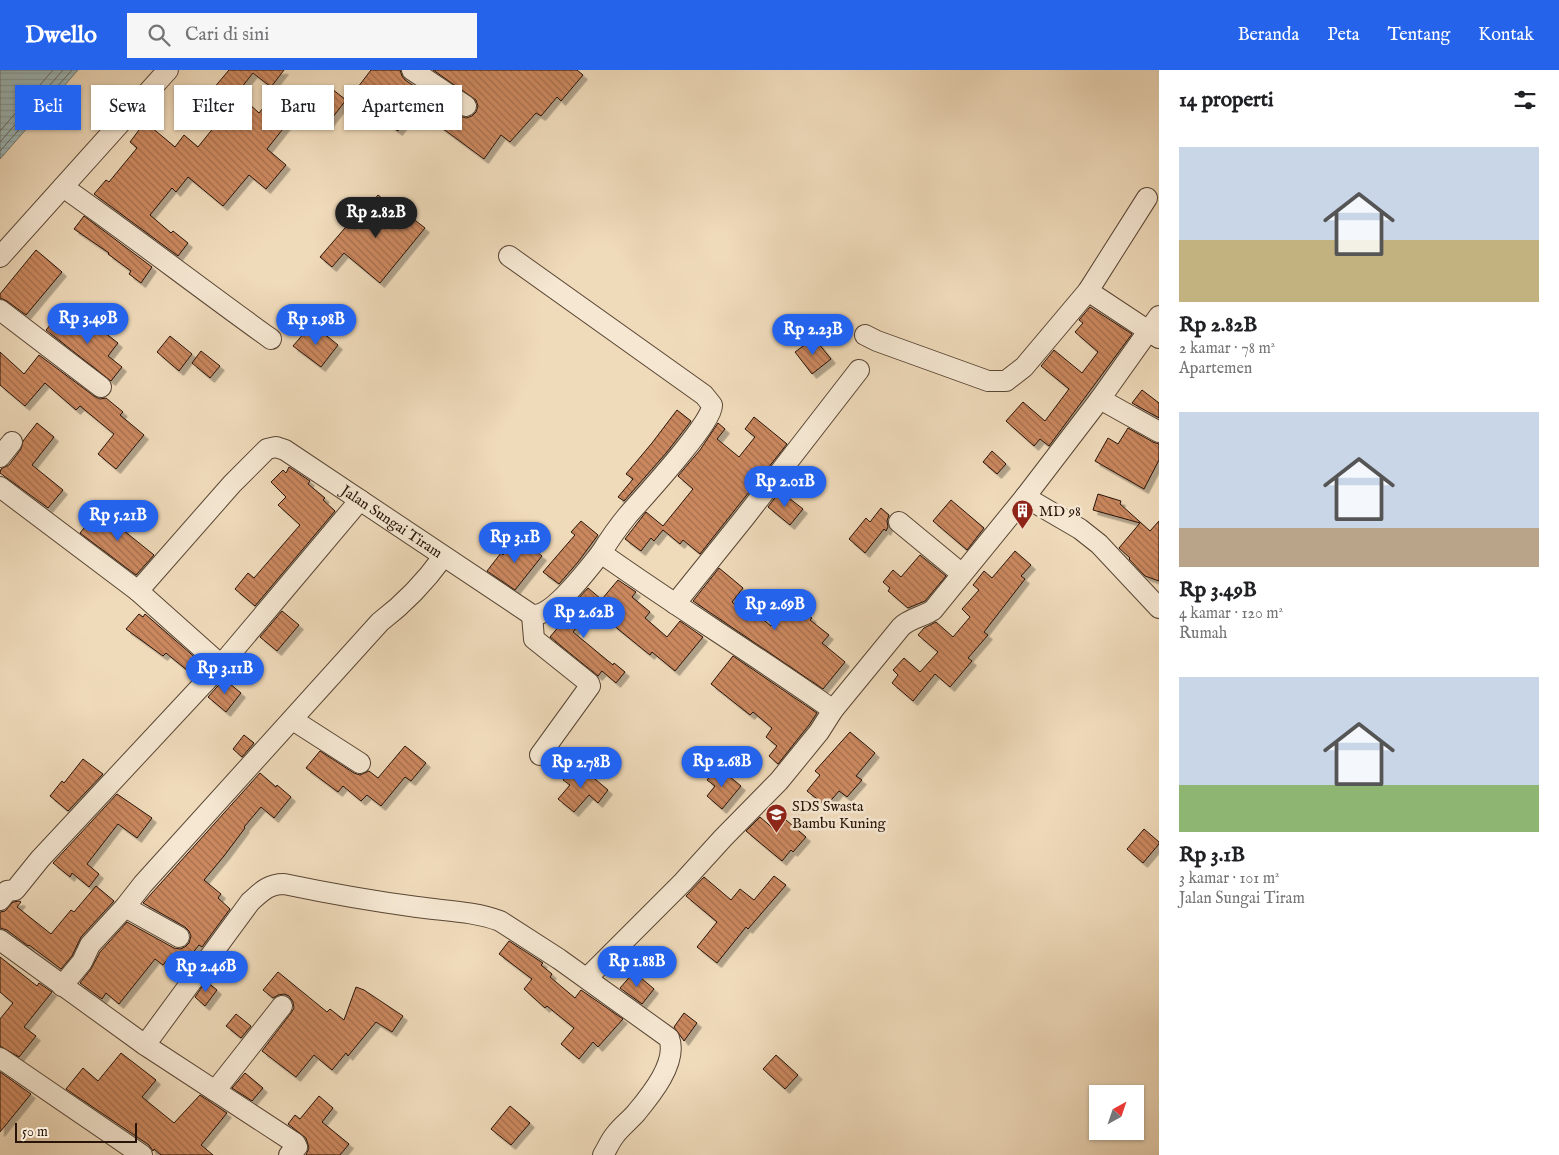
<!DOCTYPE html>
<html lang="id">
<meta charset="utf-8">
<style>
:root{--surface:#fff;--page:#f6f6f6;--text:#202124;--muted:#757577;--accent:#2563eb}
body{margin:0;font-family:"IM FELL English",serif;background:var(--page);color:var(--text);height:100vh;display:flex;flex-direction:column;font-size:19px;white-space:nowrap}
*{box-sizing:border-box;margin:0}
p{font-size:16px;color:var(--muted)}
.icon{flex:none;width:28px;height:28px;fill:none;stroke:currentColor;stroke-width:2;stroke-linecap:round;stroke-linejoin:round}
.map{position:relative;flex:1;overflow:hidden}
.drawer{display:flex;flex-direction:column;background:var(--surface);width:400px}
.drawer>*{flex:none}
.hud{position:absolute;left:15px;top:15px;width:475px;height:45px;display:flex;gap:10px}
.needle{width:32px;rotate:40deg}
.fabs{position:absolute;left:1089px;top:1015px;display:grid;gap:10px}
.fabs a{display:grid;place-items:center;width:55px;height:55px;border-radius:0px;background:var(--surface);box-shadow:0 1px 4px #0004;font-size:25px}
.scale{position:absolute;left:15px;bottom:12px;width:122px;box-sizing:border-box;padding-left:5px;border:2px solid #281408;border-top:0;font-size:14px;line-height:18px;white-space:nowrap;color:#281408;-webkit-text-stroke:4px #f5e7d2;paint-order:stroke}
.price{position:absolute;translate:-50% -42px;padding:0 11px;border-radius:18px;background:var(--accent);color:#fff;font-size:16px;line-height:32px;filter:drop-shadow(0 1px 2px #0008)}
.price::after{content:'';position:absolute;left:50%;top:30px;width:15px;height:11px;margin-left:-8px;background:inherit;clip-path:polygon(0 0,100% 0,50% 100%)}
.price.current{background:#222;color:#fff}
ul{padding:0;list-style:none}
li{display:grid;align-content:center;gap:10px;height:265px;padding:0 20px}
li span{display:grid;place-items:center;height:155px;border-radius:0px;color:#555}
li>.icon{margin-inline-start:auto}
span .icon{width:90px;height:90px;fill:#fffc;stroke-width:1}
li b{font-size:21px}
h2{display:flex;justify-content:space-between;align-items:center;height:60px;padding:0 20px;font-size:21px}
.pill{padding:0 18px;border-radius:0px;background:var(--surface);box-shadow:0 1px 4px #0004;font-size:18px;line-height:45px}
.pill.current{background:var(--accent);color:#fff}
header{display:flex;align-items:center;gap:30px;box-sizing:border-box;height:70px;padding:0 25px;background:var(--accent);color:#fff}
header strong{font-size:24px}
nav{display:flex;gap:28px;margin-inline-start:auto;font-size:18px}
.search{width:350px;height:45px;background:var(--page);display:flex;align-items:center;gap:12px;box-sizing:border-box;padding:0 18px;border-radius:0px;color:var(--muted);font-size:19px}
main{display:flex;flex:1;min-height:0}
.map>svg:first-child{display:block}
.water{fill:url(#water-rules);stroke:#6e7672}
.lines{fill:none;stroke-linecap:round;stroke-linejoin:round}
.shore{stroke:#626660;stroke-width:1}
.building{fill:url(#building-back-hatch);stroke:#281408;filter:url(#shadow)}
.minor-casing{stroke:#5a4634;stroke-width:22}
.minor{stroke:#f5e7d2;stroke-width:20}
.labels{text-anchor:middle;dominant-baseline:central;stroke-width:5;stroke-linejoin:round;paint-order:stroke}
.poi-label{font-size:15px;fill:#281408;stroke:#f5e7d2;text-anchor:start}
.street-label{font-size:15px;fill:#281408;stroke:#f5e7d2}
</style>
<header>
<strong>Dwello</strong>
<div class="search"><svg class="icon" aria-label="search" viewBox="0 0 24 24"><circle cx="10" cy="10" r="6"/><path d="M15 15l6 6"/></svg>Cari di sini</div>
<nav><a>Beranda</a><a>Peta</a><a>Tentang</a><a>Kontak</a></nav>
</header>
<main>
<div class="map">
<svg width="1159" height="1085" viewBox="0 0 1159 1085">
<defs>
<pattern id="water-rules" width="6" height="5" patternUnits="userSpaceOnUse" patternTransform="scale(1.25)"><rect width="6" height="5" fill="#9cb8b8"/><path d="M0 2.5h6" fill="none" stroke="#869d9d"/></pattern>
<pattern id="building-back-hatch" width="6" height="6" patternUnits="userSpaceOnUse" patternTransform="scale(1.25)"><rect width="6" height="6" fill="#cb885f"/><path d="M-1 5l2 2M0 0l6 6M5-1l2 2" fill="none" stroke="#a56e4c"/></pattern>
<filter id="shadow"><feDropShadow dx="4.5" dy="4.5" stdDeviation="0" flood-color="#0004"/></filter>
</defs>
<rect width="100%" height="100%" fill="#efdaba"/>
<filter id="stains"><feTurbulence type="fractalNoise" baseFrequency=".004" numOctaves="4"/><feColorMatrix values="0 0 0 0 .2 0 0 0 0 .09 0 0 0 0 .02 0 0 0 .5 -.17"/></filter>
<radialGradient id="worn" r=".72"><stop offset=".6" stop-color="#630" stop-opacity="0"/><stop offset="1" stop-color="#630" stop-opacity=".3"/></radialGradient>
<polygon class="water" points="0,0 78,0 0,89"/>
<g class="lines">
<g class="shore">
<polyline points="0,61 53,0"/>
<polyline points="0,72 63,0"/>
<polyline points="0,81 72,0"/>
</g>
</g>
<g class="building">
<polygon points="229,0 284,0 271,17 253,3 237,23 259,43 268,32 290,50 267,79 286,95 266,119 249,105 223,136 188,107 176,122 172,118 150,145 171,163 173,161 188,173 178,186 94,124 106,110 109,112 137,78 130,72 145,52 175,77 184,65 198,77 219,51 213,45 217,40 203,28 212,17 213,19"/>
<polygon points="371,0 400,0 402,6 405,10 459,46 466,48 472,46 476,42 478,36 476,30 433,0 577,0 583,5 561,31 557,27 541,46 536,43 510,72 501,65 484,89 415,38 398,61 368,40 362,47 345,34"/>
<polygon points="332,19 346,30 329,52 315,41"/>
<polygon points="378,125 400,143 402,140 425,158 380,213 344,183 332,197 320,187 351,151 355,154"/>
<polygon points="84,146 152,197 141,213 129,204 131,201 108,184 109,183 74,159"/>
<polygon points="36,180 62,202 26,245 7,231 0,228 0,224"/>
<polygon points="1090,237 1132,264 1049,376 1040,369 1034,376 1006,351 1023,332 1045,351 1069,319 1041,296 1054,280 1082,303 1098,282 1075,262 1083,253 1079,250"/>
<polygon points="82,245 118,273 108,286 122,297 111,311 46,260 56,248 70,260"/>
<polygon points="312,254 338,275 321,297 293,276"/>
<polygon points="170,266 192,284 179,301 157,282"/>
<polygon points="814,268 831,289 812,304 795,282"/>
<polygon points="201,281 220,296 210,308 192,293"/>
<polygon points="0,282 24,304 39,285 94,326 100,329 106,328 123,342 120,345 144,365 116,399 98,384 114,364 80,336 76,340 45,313 25,336 0,315"/>
<polygon points="1142,320 1159,333 1159,348 1132,333"/>
<polygon points="677,340 691,351 667,382 624,431 618,427 633,409 626,404 652,373"/>
<polygon points="754,347 787,374 700,484 683,470 680,474 663,460 654,471 651,468 641,481 625,469 646,442 663,456 693,419 678,406 700,380 718,353 725,359 717,369 739,387 755,367 745,359"/>
<polygon points="37,353 54,367 32,395 63,420 48,438 0,403 1,399 9,395 21,379 23,371"/>
<polygon points="1128,358 1153,372 1159,374 1159,390 1144,419 1095,391 1108,368 1118,374"/>
<polygon points="992,381 1006,394 997,404 983,392"/>
<polygon points="289,397 310,411 308,414 325,428 323,430 335,441 255,536 235,519 248,503 254,508 300,455 278,435 286,427 271,412 283,400 286,403"/>
<polygon points="780,421 803,439 790,455 768,437"/>
<polygon points="1098,424 1121,431 1120,434 1150,461 1159,451 1159,511 1145,506 1129,489 1130,488 1119,478 1140,453 1093,440"/>
<polygon points="951,430 984,458 967,480 933,451"/>
<polygon points="881,438 889,445 887,451 888,457 886,461 884,459 865,483 849,469 866,448 870,452"/>
<polygon points="121,441 131,450 123,460 154,485 136,505 80,463 96,443 110,454"/>
<polygon points="581,451 598,465 578,492 559,514 543,502 575,465 571,462"/>
<polygon points="518,467 542,486 515,520 487,501 501,483 503,485"/>
<polygon points="1015,481 1031,495 1021,506 1025,509 984,562 988,565 968,588 972,591 950,617 935,604 913,631 892,613 898,605 893,600 904,588 920,602 938,582 918,565 924,558 936,552 953,567 970,547 962,539 979,520 973,515 984,501 992,508"/>
<polygon points="920,485 946,506 925,531 908,538 888,521 890,518 883,512 893,500 901,507"/>
<polygon points="719,498 743,518 732,532 751,548 755,543 771,556 791,531 812,548 810,550 829,565 822,573 845,592 823,619 693,531"/>
<polygon points="618,510 636,522 632,527 650,542 645,548 667,567 680,551 703,567 675,601 652,582 650,585 613,555 621,545 602,529"/>
<polygon points="588,518 601,529 573,562 613,595 614,593 625,602 616,613 602,601 598,606 550,567 575,537 573,536 577,530"/>
<polygon points="282,541 299,555 277,581 260,567"/>
<polygon points="139,544 143,547 145,544 198,590 188,601 166,583 163,586 126,559"/>
<polygon points="733,586 817,643 809,655 778,694 769,686 777,676 766,667 772,658 753,642 750,645 711,614"/>
<polygon points="224,609 241,623 226,642 208,627"/>
<polygon points="850,662 875,683 856,706 862,710 847,727 839,721 826,736 807,721 820,705 815,701"/>
<polygon points="244,665 254,673 242,687 233,679"/>
<polygon points="405,676 426,693 411,711 405,707 381,736 367,725 361,731 343,716 338,722 306,698 320,681 354,703 360,705 369,701 378,708"/>
<polygon points="83,689 103,704 68,741 50,726 62,711 64,713"/>
<polygon points="574,697 580,703 583,699 608,720 598,733 589,725 574,742 558,729 570,715 563,710"/>
<polygon points="718,697 741,716 722,739 707,726 715,716 707,710"/>
<polygon points="260,703 276,717 277,715 291,727 274,748 261,737 244,757 245,758 224,786 204,810 221,824 218,828 230,839 202,877 199,875 183,895 171,885 163,895 155,889 119,934 106,923 102,929 80,913 91,899 100,882 127,852 174,878 180,879 185,877 189,873 191,866 189,861 185,857 143,833"/>
<polygon points="117,724 152,748 137,768 118,754 87,794 99,804 89,817 72,803 70,807 53,793"/>
<polygon points="760,747 776,761 786,750 806,767 793,782 791,780 782,791 746,761"/>
<polygon points="1144,759 1159,772 1159,774 1143,793 1127,779"/>
<polygon points="774,806 786,815 748,859 746,857 717,893 697,877 717,852 686,826 704,807 731,830 740,819 754,830"/>
<polygon points="96,816 114,831 81,867 72,886 61,899 29,875 28,876 7,860 0,858 0,842 5,841 13,832 19,831 21,832 17,837 51,864 71,840 74,842"/>
<polygon points="509,871 543,893 541,895 552,904 550,907 575,928 581,920 623,949 598,977 593,972 579,989 561,974 574,958 547,936 545,938 524,919 532,909 499,884"/>
<polygon points="0,887 37,916 39,913 52,922 24,957 36,966 19,987 0,976 0,949 13,933 0,922"/>
<polygon points="278,902 327,942 330,939 344,950 356,917 364,920 403,946 392,962 376,952 348,986 346,983 332,1000 314,985 296,1007 262,981 291,943 294,938 293,932 289,926 284,924 278,925 273,928 263,920"/>
<polygon points="634,902 654,919 642,934 620,918"/>
<polygon points="206,911 217,920 205,936 195,927"/>
<polygon points="684,943 697,953 684,971 674,957"/>
<polygon points="236,944 251,956 241,968 226,956"/>
<polygon points="121,983 156,1010 142,1027 174,1053 200,1025 227,1043 201,1075 213,1085 161,1085 154,1079 153,1081 149,1075 66,1019 83,998 98,1011"/>
<polygon points="776,985 798,1005 785,1019 763,999"/>
<polygon points="0,1002 31,1024 0,1062"/>
<polygon points="245,1003 263,1018 252,1031 232,1018"/>
<polygon points="319,1026 333,1038 322,1052 349,1074 340,1085 306,1085 309,1078 306,1068 288,1054 295,1045 300,1049"/>
<polygon points="510,1036 530,1053 511,1075 491,1059"/>
</g>
<g class="lines">
<defs>
<g id="minor">
<polyline points="412,0 466,36"/>
<path d="M63,117C133,166 201,219 271,269"/>
<path d="M509,186L704,325L712,335C714,351 642,429 628,445C618,457 609,470 601,483"/>
<polyline points="0,187 168,0"/>
<polyline points="1088,221 1159,268"/>
<polyline points="0,240 101,317"/>
<polyline points="865,265 877,271 988,311 1006,311 1024,297 1088,221 1147,128"/>
<polyline points="1100,329 1159,362"/>
<polyline points="0,387 12,372"/>
<path id="s1" d="M0,417L138,521L232,414L267,379L276,377L285,380L532,545C553,547 588,499 601,483C677,537 757,586 833,640"/>
<polyline points="1025,427 1080,459 1099,474 1159,538"/>
<polyline points="899,452 962,504"/>
<polyline points="138,521 221,595"/>
<polyline points="675,534 745,447 859,300"/>
<polyline points="532,545 534,569 589,613 590,616 540,685"/>
<polyline points="293,650 360,693"/>
<polyline points="0,830 7,821 15,820 40,789 221,595 360,430"/>
<polyline points="125,837 179,867"/>
<polyline points="0,870 145,975 295,1073 297,1077 289,1085"/>
<path d="M587,908L683,812L723,768L779,711L819,662L833,640L901,557C910,548 923,547 933,540L1025,427L1100,329L1159,246"/>
<path d="M62,916L82,892L90,875L125,837L143,814L380,552C405,533 425,512 443,487"/>
<path d="M145,975L250,832C261,822 268,814 284,814C327,823 372,831 417,837C444,841 474,841 500,851L559,889L669,968C678,992 651,1025 636,1043C629,1051 621,1057 615,1065C610,1071 607,1079 603,1085"/>
<polyline points="0,988 142,1085"/>
<polyline points="215,1021 282,936"/>
</g>
</defs>
<use href="#minor" class="minor-casing"/>
<use href="#minor" class="minor"/>
</g>
<defs>
<symbol id="building-pin" viewBox="-11 -11 22 30"><path d="M0 17L-7.5 6A9.5 9.5 0 1 1 7.5 6Z" fill="#8f2418" stroke="#f5e7d2"/><path d="M-4-6H4V6H1V3H-1V6H-4ZM-2.5-4.3h1.7v1.8h-1.7ZM.8-4.3h1.7v1.8H.8ZM-2.5-1h1.7V.8h-1.7ZM.8-1h1.7V.8H.8Z" fill="#fff"/></symbol>
<symbol id="school-pin" viewBox="-11 -11 22 30"><path d="M0 17L-7.5 6A9.5 9.5 0 1 1 7.5 6Z" fill="#8f2418" stroke="#f5e7d2"/><path d="M0-5L7-2L0 1L-7-2ZM-4 1L0 2.5L4 1V4Q0 6-4 4Z" fill="#fff"/></symbol>
</defs>
<g fill-rule="evenodd">
<use href="#building-pin" x="1010" y="428" width="25" height="34"/>
<use href="#school-pin" x="764" y="732" width="25" height="34"/>
</g>
<g class="labels">
<g class="poi-label">
<text x="1039" y="441">MD 98</text>
<text x="792" y="736">SDS Swasta<tspan x="792" dy="17">Bambu Kuning</tspan></text>
</g>
<g class="street-label">
<text stroke="none"><textPath href="#s1" startOffset="512">Jalan Sungai Tiram</textPath></text>
</g>
</g>
<rect width="100%" height="100%" filter="url(#stains)"/>
<rect width="100%" height="100%" fill="url(#worn)"/>
</svg>
<div class="fabs">
<a><svg class="needle" viewBox="-14 -14 28 28"><path d="M0-13l5 13h-10z" fill="#e53935"/><path d="M0 13l5-13h-10z" fill="#757577"/></svg></a>
</div>
<div class="scale">50 m</div>
<b class="price current" style="left:376px;top:169px">Rp 2.82B</b>
<b class="price" style="left:88px;top:275px">Rp 3.49B</b>
<b class="price" style="left:316px;top:276px">Rp 1.98B</b>
<b class="price" style="left:813px;top:286px">Rp 2.23B</b>
<b class="price" style="left:785px;top:438px">Rp 2.01B</b>
<b class="price" style="left:118px;top:472px">Rp 5.21B</b>
<b class="price" style="left:515px;top:494px">Rp 3.1B</b>
<b class="price" style="left:775px;top:561px">Rp 2.69B</b>
<b class="price" style="left:584px;top:569px">Rp 2.62B</b>
<b class="price" style="left:225px;top:625px">Rp 3.11B</b>
<b class="price" style="left:722px;top:718px">Rp 2.68B</b>
<b class="price" style="left:581px;top:719px">Rp 2.78B</b>
<b class="price" style="left:637px;top:918px">Rp 1.88B</b>
<b class="price" style="left:206px;top:923px">Rp 2.46B</b>
<div class="hud">
<a class="pill current">Beli</a>
<a class="pill">Sewa</a>
<a class="pill">Filter</a>
<a class="pill">Baru</a>
<a class="pill">Apartemen</a>
</div>
</div>
<section class="drawer">
<h2>14 properti<svg class="icon" aria-label="filters" viewBox="0 0 24 24"><path d="M4 7h16M4 17h16"/><circle cx="9" cy="7" r="2"/><circle cx="15" cy="17" r="2"/></svg></h2>
<ul>
<li><span style="background:linear-gradient(#c9d6e8 60%,#c2b280 0)"><svg class="icon" aria-label="home" viewBox="0 0 24 24"><path d="M3 11l9-7 9 7M6 9v11h12V9"/></svg></span><div><b>Rp 2.82B</b><p>2 kamar · 78 m²</p><p>Apartemen</p></div></li>
<li><span style="background:linear-gradient(#c9d6e8 75%,#b9a48a 0)"><svg class="icon" aria-label="home" viewBox="0 0 24 24"><path d="M3 11l9-7 9 7M6 9v11h12V9"/></svg></span><div><b>Rp 3.49B</b><p>4 kamar · 120 m²</p><p>Rumah</p></div></li>
<li><span style="background:linear-gradient(#c9d6e8 70%,#8fb573 0)"><svg class="icon" aria-label="home" viewBox="0 0 24 24"><path d="M3 11l9-7 9 7M6 9v11h12V9"/></svg></span><div><b>Rp 3.1B</b><p>3 kamar · 101 m²</p><p>Jalan Sungai Tiram</p></div></li>
</ul>
</section>
</main>
